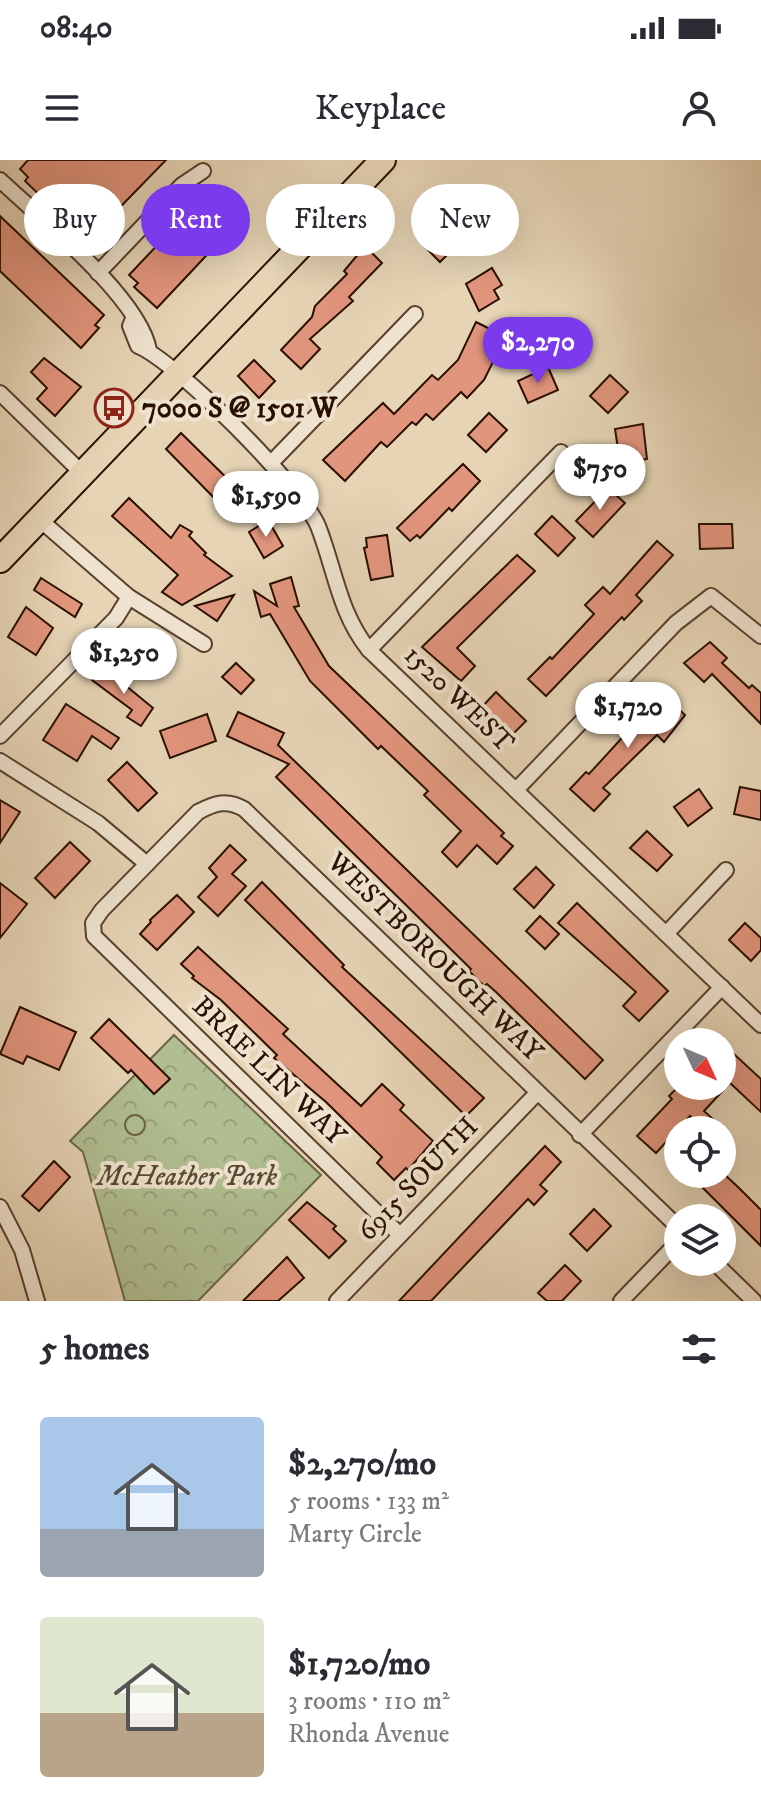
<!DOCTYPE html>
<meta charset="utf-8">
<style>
:root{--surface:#fff;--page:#f2f2f3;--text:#2b2b33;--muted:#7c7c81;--accent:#7c3aed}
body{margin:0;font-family:"IM FELL DW Pica",serif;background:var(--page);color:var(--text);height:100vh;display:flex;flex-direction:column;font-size:30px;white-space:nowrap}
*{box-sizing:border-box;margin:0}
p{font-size:26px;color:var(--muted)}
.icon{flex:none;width:44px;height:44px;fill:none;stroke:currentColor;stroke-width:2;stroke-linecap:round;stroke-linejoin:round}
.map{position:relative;height:1141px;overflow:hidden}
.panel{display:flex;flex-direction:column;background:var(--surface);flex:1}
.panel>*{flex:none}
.hud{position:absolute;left:24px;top:24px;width:714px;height:72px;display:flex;gap:16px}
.needle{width:52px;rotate:134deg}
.tools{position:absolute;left:664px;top:868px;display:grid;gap:16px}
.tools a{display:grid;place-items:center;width:72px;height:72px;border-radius:50%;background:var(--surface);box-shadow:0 8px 32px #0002;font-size:40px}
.price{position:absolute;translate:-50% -68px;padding:0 18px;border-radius:28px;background:#fff;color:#222;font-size:26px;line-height:52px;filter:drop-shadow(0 2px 4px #0008)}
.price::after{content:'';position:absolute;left:50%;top:48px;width:24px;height:18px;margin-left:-12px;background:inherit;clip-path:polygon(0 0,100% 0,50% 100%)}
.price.current{background:var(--accent);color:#fff}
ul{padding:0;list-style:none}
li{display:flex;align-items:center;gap:24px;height:200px;padding:0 40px}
li span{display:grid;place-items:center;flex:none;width:224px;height:160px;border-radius:8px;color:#555}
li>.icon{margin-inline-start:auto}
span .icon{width:96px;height:96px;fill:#fffc;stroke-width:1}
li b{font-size:34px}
h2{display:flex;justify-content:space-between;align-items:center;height:96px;padding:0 40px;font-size:34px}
.tag{padding:0 28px;border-radius:36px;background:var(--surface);box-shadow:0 8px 32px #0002;font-size:28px;line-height:72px}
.tag.current{background:var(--accent);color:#fff}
.status{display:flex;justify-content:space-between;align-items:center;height:56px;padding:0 40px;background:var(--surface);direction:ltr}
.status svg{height:22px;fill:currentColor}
header{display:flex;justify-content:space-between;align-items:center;height:104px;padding:0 40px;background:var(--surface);font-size:36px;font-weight:600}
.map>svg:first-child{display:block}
.park{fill:url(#park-crowns);stroke:#6c6649;stroke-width:2}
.garden{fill:#b0be91;stroke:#6c6649;stroke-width:2}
.building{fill:#e2957d;stroke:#290f01;stroke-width:2}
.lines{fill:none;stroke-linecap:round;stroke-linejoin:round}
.minor-casing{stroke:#58402e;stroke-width:18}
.primary-casing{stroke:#290f01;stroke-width:28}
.minor{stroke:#efe3cf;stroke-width:14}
.primary{stroke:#e6d4b5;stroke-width:24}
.labels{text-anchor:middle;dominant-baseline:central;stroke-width:8;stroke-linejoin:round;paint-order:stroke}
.poi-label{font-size:28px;font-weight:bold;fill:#290f01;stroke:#efe3cf;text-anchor:start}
.street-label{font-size:28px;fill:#290f01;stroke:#efe3cf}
.park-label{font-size:28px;font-style:italic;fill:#584c33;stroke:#efe3cf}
</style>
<div class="status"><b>08:40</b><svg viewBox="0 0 49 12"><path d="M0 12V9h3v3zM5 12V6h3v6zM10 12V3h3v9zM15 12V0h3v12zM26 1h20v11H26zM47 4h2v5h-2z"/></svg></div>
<header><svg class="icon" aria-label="menu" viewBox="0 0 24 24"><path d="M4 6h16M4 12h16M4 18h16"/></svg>Keyplace<svg class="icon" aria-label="person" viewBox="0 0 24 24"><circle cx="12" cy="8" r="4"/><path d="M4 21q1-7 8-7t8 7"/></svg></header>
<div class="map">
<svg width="761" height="1141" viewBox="0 0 761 1141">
<defs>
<pattern id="park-crowns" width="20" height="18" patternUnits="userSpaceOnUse" patternTransform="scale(2)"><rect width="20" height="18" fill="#b0be91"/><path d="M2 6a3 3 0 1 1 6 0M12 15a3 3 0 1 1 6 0" fill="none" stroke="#97a27b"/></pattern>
</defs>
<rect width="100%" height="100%" fill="#e6d4b5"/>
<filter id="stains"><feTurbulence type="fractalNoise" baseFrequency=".0025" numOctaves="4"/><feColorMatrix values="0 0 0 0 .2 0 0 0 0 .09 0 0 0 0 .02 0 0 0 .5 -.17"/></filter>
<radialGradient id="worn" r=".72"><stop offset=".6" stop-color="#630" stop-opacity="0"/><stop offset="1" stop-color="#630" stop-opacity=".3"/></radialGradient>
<polygon class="park" points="174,875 321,1015 198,1141 125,1141 83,992 70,981"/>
<circle class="garden" cx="135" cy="965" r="10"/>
<g class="building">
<polygon points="28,0 166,0 91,77 82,68 78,72 25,21 28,17 20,9"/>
<polygon points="201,39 210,48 214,44 235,65 157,148 134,127 138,123 129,115"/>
<polygon points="0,56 104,155 95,165 99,168 81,188 0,111"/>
<polygon points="445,63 469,85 459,95 453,89 440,102 423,85"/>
<polygon points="365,86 382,103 349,137 353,141 310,179 320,189 301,209 281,190 312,157 315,146 347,114 344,111"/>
<polygon points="492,108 502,125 494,130 499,139 479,151 466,124"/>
<polygon points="476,162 496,172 491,183 500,188 484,220 467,238 461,232 433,260 426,254 416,265 412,262 387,287 381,282 345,321 323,300 383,243 394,254 432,215 438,220 458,200"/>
<polygon points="44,198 81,227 55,256 37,239 47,228 31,212"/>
<polygon points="254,200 275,221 259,238 238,216"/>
<polygon points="548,207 558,230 528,243 518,221"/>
<polygon points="610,215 628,232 608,253 590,236"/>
<polygon points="489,253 507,270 486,292 468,275"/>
<polygon points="643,264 647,299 631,302 630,293 619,295 615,269"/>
<polygon points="181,273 242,333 226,350 166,289"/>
<polygon points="463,304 480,321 452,351 449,348 420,378 417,375 410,381 397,368"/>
<polygon points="608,328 625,343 593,377 576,361"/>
<polygon points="129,338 171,378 180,365 192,372 189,376 206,393 204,395 232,416 182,445 162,432 178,415 112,356"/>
<polygon points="552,356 575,378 558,396 535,374"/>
<polygon points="268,360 283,386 264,398 249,372"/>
<polygon points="699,364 732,364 733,388 700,389"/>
<polygon points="387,375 393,416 371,420 364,388 367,387 366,378"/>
<polygon points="657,381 673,395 636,435 642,441 624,460 622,457 546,536 528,519 550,497 552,499 594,454 585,445 603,427 610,434"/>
<polygon points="517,395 535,411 457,488 475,506 461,521 422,487"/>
<polygon points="291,417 299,446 294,447 329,506 504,673 501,676 513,686 497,704 477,685 457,707 442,692 461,671 424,635 428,631 381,586 378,589 310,521 270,454 261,457 254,431 277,446 270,424"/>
<polygon points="41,418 82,444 75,457 34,430"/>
<polygon points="234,435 217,461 195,446"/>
<polygon points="26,447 53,468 36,495 8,477"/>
<polygon points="135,476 167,497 159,511 126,490"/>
<polygon points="710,482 727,498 722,503 749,528 752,525 761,533 761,564 712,514 704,522 684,503"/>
<polygon points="236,503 254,520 241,534 222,517"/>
<polygon points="103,507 153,548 141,566 127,557 132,550 92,520"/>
<polygon points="496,532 526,561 511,576 480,549"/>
<polygon points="662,534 685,555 664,582 657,575 603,628 610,634 594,651 570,629 586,612 589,614"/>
<polygon points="66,544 119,578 111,589 92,576 77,601 43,580"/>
<polygon points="238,552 284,573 278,585 603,900 585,919 496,832 487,824 484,826 469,811 471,809 276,617 289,604 227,576"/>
<polygon points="207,554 216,581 170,598 160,571"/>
<polygon points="127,602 157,633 138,651 108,620"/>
<polygon points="740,627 761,631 761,660 734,654"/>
<polygon points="699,629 712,648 688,666 674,647"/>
<polygon points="0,640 20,652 0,683"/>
<polygon points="647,671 672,695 657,711 630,688"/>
<polygon points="70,682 90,701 55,738 35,718"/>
<polygon points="230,685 246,700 232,714 246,726 218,756 198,737 217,717 209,708"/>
<polygon points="536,707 554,725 534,748 514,729"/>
<polygon points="262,722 344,805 342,807 484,938 466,956 245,740"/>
<polygon points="0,723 27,744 0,778"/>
<polygon points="177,735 194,752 157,790 140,774 151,762 150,760"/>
<polygon points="577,743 668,831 639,861 623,846 636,832 558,763"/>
<polygon points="540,756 559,774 545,789 526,771"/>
<polygon points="745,763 761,778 761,790 751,801 729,780"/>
<polygon points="198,787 288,869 283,874 361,946 382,924 404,945 400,950 433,981 408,1010 406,1008 394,1020 377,1003 382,997 326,942 274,898 277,895 221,840 192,818 194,816 181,804"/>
<polygon points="20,847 76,872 59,910 27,896 23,904 0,894"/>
<polygon points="109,859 170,919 154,934 131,910 128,913 91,878"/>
<polygon points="722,883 761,919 761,952 730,923 704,951 725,970 705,970 690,956 656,993 637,976 672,939 669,936 678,927 685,933 692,926 722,926"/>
<polygon points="545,986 561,1002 540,1025 547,1031 534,1045 528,1039 431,1141 399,1141"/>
<polygon points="54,1001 70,1017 39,1051 22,1036"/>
<polygon points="689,1014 724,1014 739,1028 761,1050 761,1086"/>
<polygon points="307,1042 336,1066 333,1069 346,1081 329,1098 289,1060"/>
<polygon points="594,1049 611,1066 587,1091 570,1074"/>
<polygon points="287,1097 304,1118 278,1141 243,1141"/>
<polygon points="565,1105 581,1121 562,1141 547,1141 538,1133"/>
</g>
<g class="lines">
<defs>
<g id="minor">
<path d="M0,20C41,59 139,137 149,190"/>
<polyline points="98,113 182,25 203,11"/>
<path d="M133,159L130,166L138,186C176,201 302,328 318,366C335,409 339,453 369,490L761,865"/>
<polyline points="0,233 82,313"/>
<polyline points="271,303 415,154"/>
<polyline points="39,359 129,437 204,484"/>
<polyline points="369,490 561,292"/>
<polyline points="0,576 116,458 129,437"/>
<polyline points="0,601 98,663 147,704"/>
<polyline points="516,630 676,463 711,436 761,476"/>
<polyline points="666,774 726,710"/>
<polyline points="580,975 722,827"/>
<polyline points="0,1047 22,1090 37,1141"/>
<path d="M400,1075L94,776L93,763L102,750L198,652C215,643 227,639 244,649L678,1067"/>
<polyline points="714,1102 754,1141"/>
<polyline points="337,1141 537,933"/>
<polyline points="621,1141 678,1082"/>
</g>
<polyline id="primary" points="0,400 383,0"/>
</defs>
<use href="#minor" class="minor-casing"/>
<use href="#primary" class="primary-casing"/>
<use href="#minor" class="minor"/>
<use href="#primary" class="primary"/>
</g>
<defs>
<symbol id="bus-ring" viewBox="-11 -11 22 22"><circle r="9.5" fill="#efe3cf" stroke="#8f2418" stroke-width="1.5"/><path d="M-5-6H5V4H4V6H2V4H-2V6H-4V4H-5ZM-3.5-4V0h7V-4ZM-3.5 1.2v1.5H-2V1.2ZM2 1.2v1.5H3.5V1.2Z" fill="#8f2418"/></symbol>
</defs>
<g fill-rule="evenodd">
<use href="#bus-ring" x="92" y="226" width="44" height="44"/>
</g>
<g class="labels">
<g class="poi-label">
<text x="142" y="248">7000 S @ 1501 W</text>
</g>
<g class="street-label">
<text transform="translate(459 539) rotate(44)">1520 WEST</text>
<text transform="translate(435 797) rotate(44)">WESTBOROUGH WAY</text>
<text transform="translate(269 911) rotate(44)">BRAE LIN WAY</text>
<text transform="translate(418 1019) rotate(-46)">6915 SOUTH</text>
</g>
<g class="park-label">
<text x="187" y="1016">McHeather Park</text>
</g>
</g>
<rect width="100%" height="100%" filter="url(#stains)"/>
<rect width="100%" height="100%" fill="url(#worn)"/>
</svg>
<div class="tools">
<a><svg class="needle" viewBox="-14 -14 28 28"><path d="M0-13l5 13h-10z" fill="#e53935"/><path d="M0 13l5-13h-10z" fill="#7c7c81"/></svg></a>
<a><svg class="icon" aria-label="locate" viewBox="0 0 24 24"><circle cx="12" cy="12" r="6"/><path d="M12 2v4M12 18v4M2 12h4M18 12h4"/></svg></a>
<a><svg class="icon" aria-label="layers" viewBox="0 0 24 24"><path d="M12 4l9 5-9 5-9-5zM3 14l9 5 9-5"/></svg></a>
</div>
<b class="price current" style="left:538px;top:225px">$2,270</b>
<b class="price" style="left:600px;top:352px">$750</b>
<b class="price" style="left:266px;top:379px">$1,590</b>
<b class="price" style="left:124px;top:536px">$1,250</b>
<b class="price" style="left:628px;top:590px">$1,720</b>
<div class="hud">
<a class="tag">Buy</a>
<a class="tag current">Rent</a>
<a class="tag">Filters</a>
<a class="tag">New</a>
</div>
</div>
<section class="panel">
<h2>5 homes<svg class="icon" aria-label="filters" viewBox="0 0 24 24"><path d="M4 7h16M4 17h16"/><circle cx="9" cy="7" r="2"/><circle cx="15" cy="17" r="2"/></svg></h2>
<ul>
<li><span style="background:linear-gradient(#a9c7e8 70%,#9aa5b1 0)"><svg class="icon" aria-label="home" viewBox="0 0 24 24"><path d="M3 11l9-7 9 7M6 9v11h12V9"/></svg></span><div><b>$2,270/mo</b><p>5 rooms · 133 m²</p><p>Marty Circle</p></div></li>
<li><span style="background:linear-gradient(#dfe7d0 60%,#b9a48a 0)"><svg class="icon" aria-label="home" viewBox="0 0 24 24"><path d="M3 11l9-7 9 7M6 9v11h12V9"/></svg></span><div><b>$1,720/mo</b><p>3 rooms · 110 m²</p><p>Rhonda Avenue</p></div></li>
</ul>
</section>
